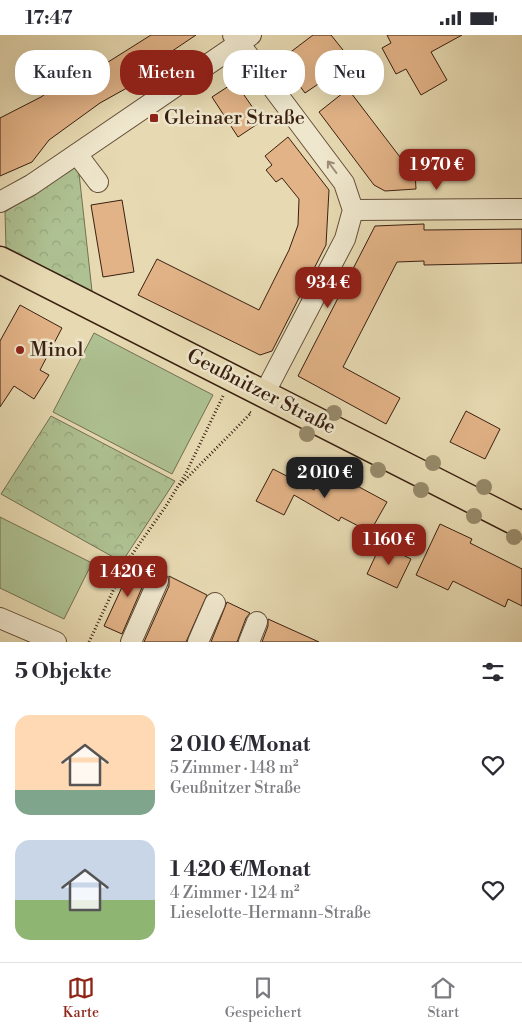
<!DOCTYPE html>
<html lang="de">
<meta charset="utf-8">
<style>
:root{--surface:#fff;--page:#f7f7f7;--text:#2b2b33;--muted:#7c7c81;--line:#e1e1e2;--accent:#8f2418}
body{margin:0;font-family:"Libre Bodoni",serif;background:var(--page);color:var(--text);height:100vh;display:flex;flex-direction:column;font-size:19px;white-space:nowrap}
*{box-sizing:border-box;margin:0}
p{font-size:16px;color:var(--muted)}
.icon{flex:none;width:28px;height:28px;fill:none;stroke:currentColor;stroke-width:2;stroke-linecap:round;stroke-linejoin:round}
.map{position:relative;height:607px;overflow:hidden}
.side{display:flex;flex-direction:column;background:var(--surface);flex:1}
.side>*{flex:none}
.top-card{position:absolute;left:15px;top:15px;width:492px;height:45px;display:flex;gap:10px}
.price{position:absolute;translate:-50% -42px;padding:0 11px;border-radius:10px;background:var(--accent);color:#fff;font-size:16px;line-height:32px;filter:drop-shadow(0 1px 2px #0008)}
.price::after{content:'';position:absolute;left:50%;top:30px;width:15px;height:11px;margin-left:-8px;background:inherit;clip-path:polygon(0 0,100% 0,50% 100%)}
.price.active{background:#222;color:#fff}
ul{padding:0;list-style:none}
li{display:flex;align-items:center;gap:15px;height:125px;padding:0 15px}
li span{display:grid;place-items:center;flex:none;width:140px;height:100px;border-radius:15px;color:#555}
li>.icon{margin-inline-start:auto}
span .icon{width:60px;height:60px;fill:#fffc;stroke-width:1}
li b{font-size:21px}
h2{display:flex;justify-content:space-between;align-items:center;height:60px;padding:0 15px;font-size:21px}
.tag{padding:0 18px;border-radius:20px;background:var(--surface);box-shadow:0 5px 20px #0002;font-size:18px;line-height:45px}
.tag.active{background:var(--accent);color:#fff}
.status{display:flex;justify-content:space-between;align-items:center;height:35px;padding:0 25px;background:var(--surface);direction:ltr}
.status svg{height:14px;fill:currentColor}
.tab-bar{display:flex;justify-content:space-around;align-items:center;height:70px;border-top:1px solid var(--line);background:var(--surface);font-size:14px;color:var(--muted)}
.tab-bar a{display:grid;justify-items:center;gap:2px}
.tab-bar .active{color:var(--accent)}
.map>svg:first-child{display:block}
.grass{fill:#aec192;stroke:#747051}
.park{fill:url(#park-crowns);stroke:#747051}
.building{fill:#e2b387;stroke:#391f10}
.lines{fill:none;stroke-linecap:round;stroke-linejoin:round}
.minor-casing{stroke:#644e38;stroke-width:22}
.major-casing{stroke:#391f10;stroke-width:29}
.path{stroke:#391f10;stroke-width:3;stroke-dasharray:1 2.5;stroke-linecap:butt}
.minor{stroke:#efe7cd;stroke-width:20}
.major{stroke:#e7dab2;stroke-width:26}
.tree{fill:#978a6a}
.oneway{stroke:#9d8d78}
.poi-dot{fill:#8f2418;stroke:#efe7cd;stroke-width:2}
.labels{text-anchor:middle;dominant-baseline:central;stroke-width:5;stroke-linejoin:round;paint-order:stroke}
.poi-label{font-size:20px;fill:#391f10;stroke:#efe7cd;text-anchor:start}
.street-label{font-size:20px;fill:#391f10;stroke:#efe7cd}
</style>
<div class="status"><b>17:47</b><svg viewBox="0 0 49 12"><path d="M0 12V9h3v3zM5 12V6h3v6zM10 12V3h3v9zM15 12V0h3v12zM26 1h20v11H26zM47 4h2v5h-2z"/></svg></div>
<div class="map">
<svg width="522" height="607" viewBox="0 0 522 607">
<defs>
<pattern id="park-crowns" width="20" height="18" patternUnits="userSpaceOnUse" patternTransform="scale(1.25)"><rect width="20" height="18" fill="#aec192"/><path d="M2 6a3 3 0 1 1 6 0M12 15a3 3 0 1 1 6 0" fill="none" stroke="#96a57d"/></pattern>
</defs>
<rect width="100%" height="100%" fill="#e7dab2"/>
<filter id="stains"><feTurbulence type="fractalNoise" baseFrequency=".004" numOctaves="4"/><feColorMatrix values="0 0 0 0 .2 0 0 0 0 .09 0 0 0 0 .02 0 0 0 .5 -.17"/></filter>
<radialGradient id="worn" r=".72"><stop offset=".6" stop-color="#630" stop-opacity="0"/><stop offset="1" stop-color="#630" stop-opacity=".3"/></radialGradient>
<g class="grass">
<polygon points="94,298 213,360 172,439 53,377"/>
<polygon points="0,482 92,528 64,584 0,553"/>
</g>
<g class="park">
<polygon points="78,129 92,256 6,213 5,177"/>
<polygon points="51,381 175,446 122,527 1,459"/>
</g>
<g class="building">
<polygon points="151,0 196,0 147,33 149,37 125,54 100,68 49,105 32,127 0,141 0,83 41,62 67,44 69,45 89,28 97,34"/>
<polygon points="313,0 331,0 343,15 328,27 336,37 305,58 288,35 288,19"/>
<polygon points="387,0 462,0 431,17 447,45 421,60 406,34 396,39 382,13 391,8"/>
<polygon points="235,47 262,86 238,102 212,62"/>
<polygon points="348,54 400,122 414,121 416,154 385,156 374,150 319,77"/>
<polygon points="288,102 329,155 326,210 272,316 260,320 138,260 157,224 259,275 289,215 298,190 299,164 282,143 276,147 266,135 272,130 265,121"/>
<polygon points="122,165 134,237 103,242 91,170"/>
<polygon points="424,189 424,195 522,194 522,228 424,230 424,226 397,227 343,332 400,363 386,389 298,341 375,191"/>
<polygon points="20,270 62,293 40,335 49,340 34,364 14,351 0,372 0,306"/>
<polygon points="466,376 500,394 485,424 450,407"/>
<polygon points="273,434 314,455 318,450 327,455 335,439 387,467 370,497 341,482 339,486 294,460 284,480 256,466"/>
<polygon points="440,489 472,504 470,508 522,534 522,571 508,564 505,572 453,546 448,555 416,540"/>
<polygon points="381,509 411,524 397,553 367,539"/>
<polygon points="134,526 154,535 147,541 122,599 104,591"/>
<polygon points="169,541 207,560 186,607 144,607 169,551"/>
<polygon points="227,567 250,578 246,583 237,607 211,607"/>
<polygon points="268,584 319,607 262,607 268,591"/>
</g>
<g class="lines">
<defs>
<g id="minor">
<polyline points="233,0 344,148 353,175 345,204 264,359"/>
<polyline points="77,119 98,147"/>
<polyline points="0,167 31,150 251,0"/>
<polyline points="353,175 522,174"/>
<polyline points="0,583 56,607"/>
<polyline points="131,607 158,546"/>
<polyline points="198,607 215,568"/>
<polyline points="249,607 257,587"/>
</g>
<polyline id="major" points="0,225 522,490"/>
</defs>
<use href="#minor" class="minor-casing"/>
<use href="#major" class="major-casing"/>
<g class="path">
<polyline points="180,450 251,378 249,377"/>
<polyline points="89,607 126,528 166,471 186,438 223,361"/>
</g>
<use href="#minor" class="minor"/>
<use href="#major" class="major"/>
</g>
<g class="tree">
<circle cx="334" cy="378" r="8"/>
<circle cx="307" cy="399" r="8"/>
<circle cx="433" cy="428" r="8"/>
<circle cx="378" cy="435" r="8"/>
<circle cx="484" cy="452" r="8"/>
<circle cx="421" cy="455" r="8"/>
<circle cx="474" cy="481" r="8"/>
<circle cx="514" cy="502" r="8"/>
</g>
<defs><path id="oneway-shaft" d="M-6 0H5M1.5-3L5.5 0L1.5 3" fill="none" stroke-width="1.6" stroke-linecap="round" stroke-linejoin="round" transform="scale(1.25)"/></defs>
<use class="oneway" href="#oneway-shaft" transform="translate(332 132) rotate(-127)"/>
<g class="poi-dot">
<rect x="149" y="78" width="10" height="10" rx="2.5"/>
<circle cx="20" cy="315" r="5"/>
</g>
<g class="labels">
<g class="poi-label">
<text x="164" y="83">Gleinaer Straße</text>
<text x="30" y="315">Minol</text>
</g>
<g class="street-label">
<text transform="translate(261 357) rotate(27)">Geußnitzer Straße</text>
</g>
</g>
<rect width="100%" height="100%" filter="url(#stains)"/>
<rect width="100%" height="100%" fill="url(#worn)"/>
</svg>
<b class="price" style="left:437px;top:156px">1 970 €</b>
<b class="price" style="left:328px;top:274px">934 €</b>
<b class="price active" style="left:325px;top:464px">2 010 €</b>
<b class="price" style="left:389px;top:531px">1 160 €</b>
<b class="price" style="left:128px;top:563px">1 420 €</b>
<div class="top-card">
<a class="tag">Kaufen</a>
<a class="tag active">Mieten</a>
<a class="tag">Filter</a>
<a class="tag">Neu</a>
</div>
</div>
<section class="side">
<h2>5 Objekte<svg class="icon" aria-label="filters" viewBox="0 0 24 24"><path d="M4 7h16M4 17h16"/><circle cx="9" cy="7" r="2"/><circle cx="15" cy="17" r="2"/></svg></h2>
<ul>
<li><span style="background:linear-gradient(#ffd9b3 75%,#7fa58c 0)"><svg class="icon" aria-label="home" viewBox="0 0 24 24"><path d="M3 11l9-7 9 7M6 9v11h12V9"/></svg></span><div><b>2 010 €/Monat</b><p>5 Zimmer · 148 m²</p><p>Geußnitzer Straße</p></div><svg class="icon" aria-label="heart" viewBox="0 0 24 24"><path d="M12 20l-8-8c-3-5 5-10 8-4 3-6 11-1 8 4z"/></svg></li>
<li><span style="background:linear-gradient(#c9d6e8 60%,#8fb573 0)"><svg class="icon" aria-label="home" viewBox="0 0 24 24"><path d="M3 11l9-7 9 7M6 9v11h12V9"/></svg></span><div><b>1 420 €/Monat</b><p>4 Zimmer · 124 m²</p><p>Lieselotte-Hermann-Straße</p></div><svg class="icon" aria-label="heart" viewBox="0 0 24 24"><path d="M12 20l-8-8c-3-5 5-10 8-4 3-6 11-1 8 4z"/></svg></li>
</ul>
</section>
<nav class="tab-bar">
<a class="active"><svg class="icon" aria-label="map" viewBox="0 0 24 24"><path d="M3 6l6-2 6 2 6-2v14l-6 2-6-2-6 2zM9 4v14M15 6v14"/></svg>Karte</a>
<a><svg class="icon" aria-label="saved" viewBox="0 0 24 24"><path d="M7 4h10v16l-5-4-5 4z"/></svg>Gespeichert</a>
<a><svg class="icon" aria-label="home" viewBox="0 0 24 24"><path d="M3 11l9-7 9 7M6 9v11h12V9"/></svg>Start</a>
</nav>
